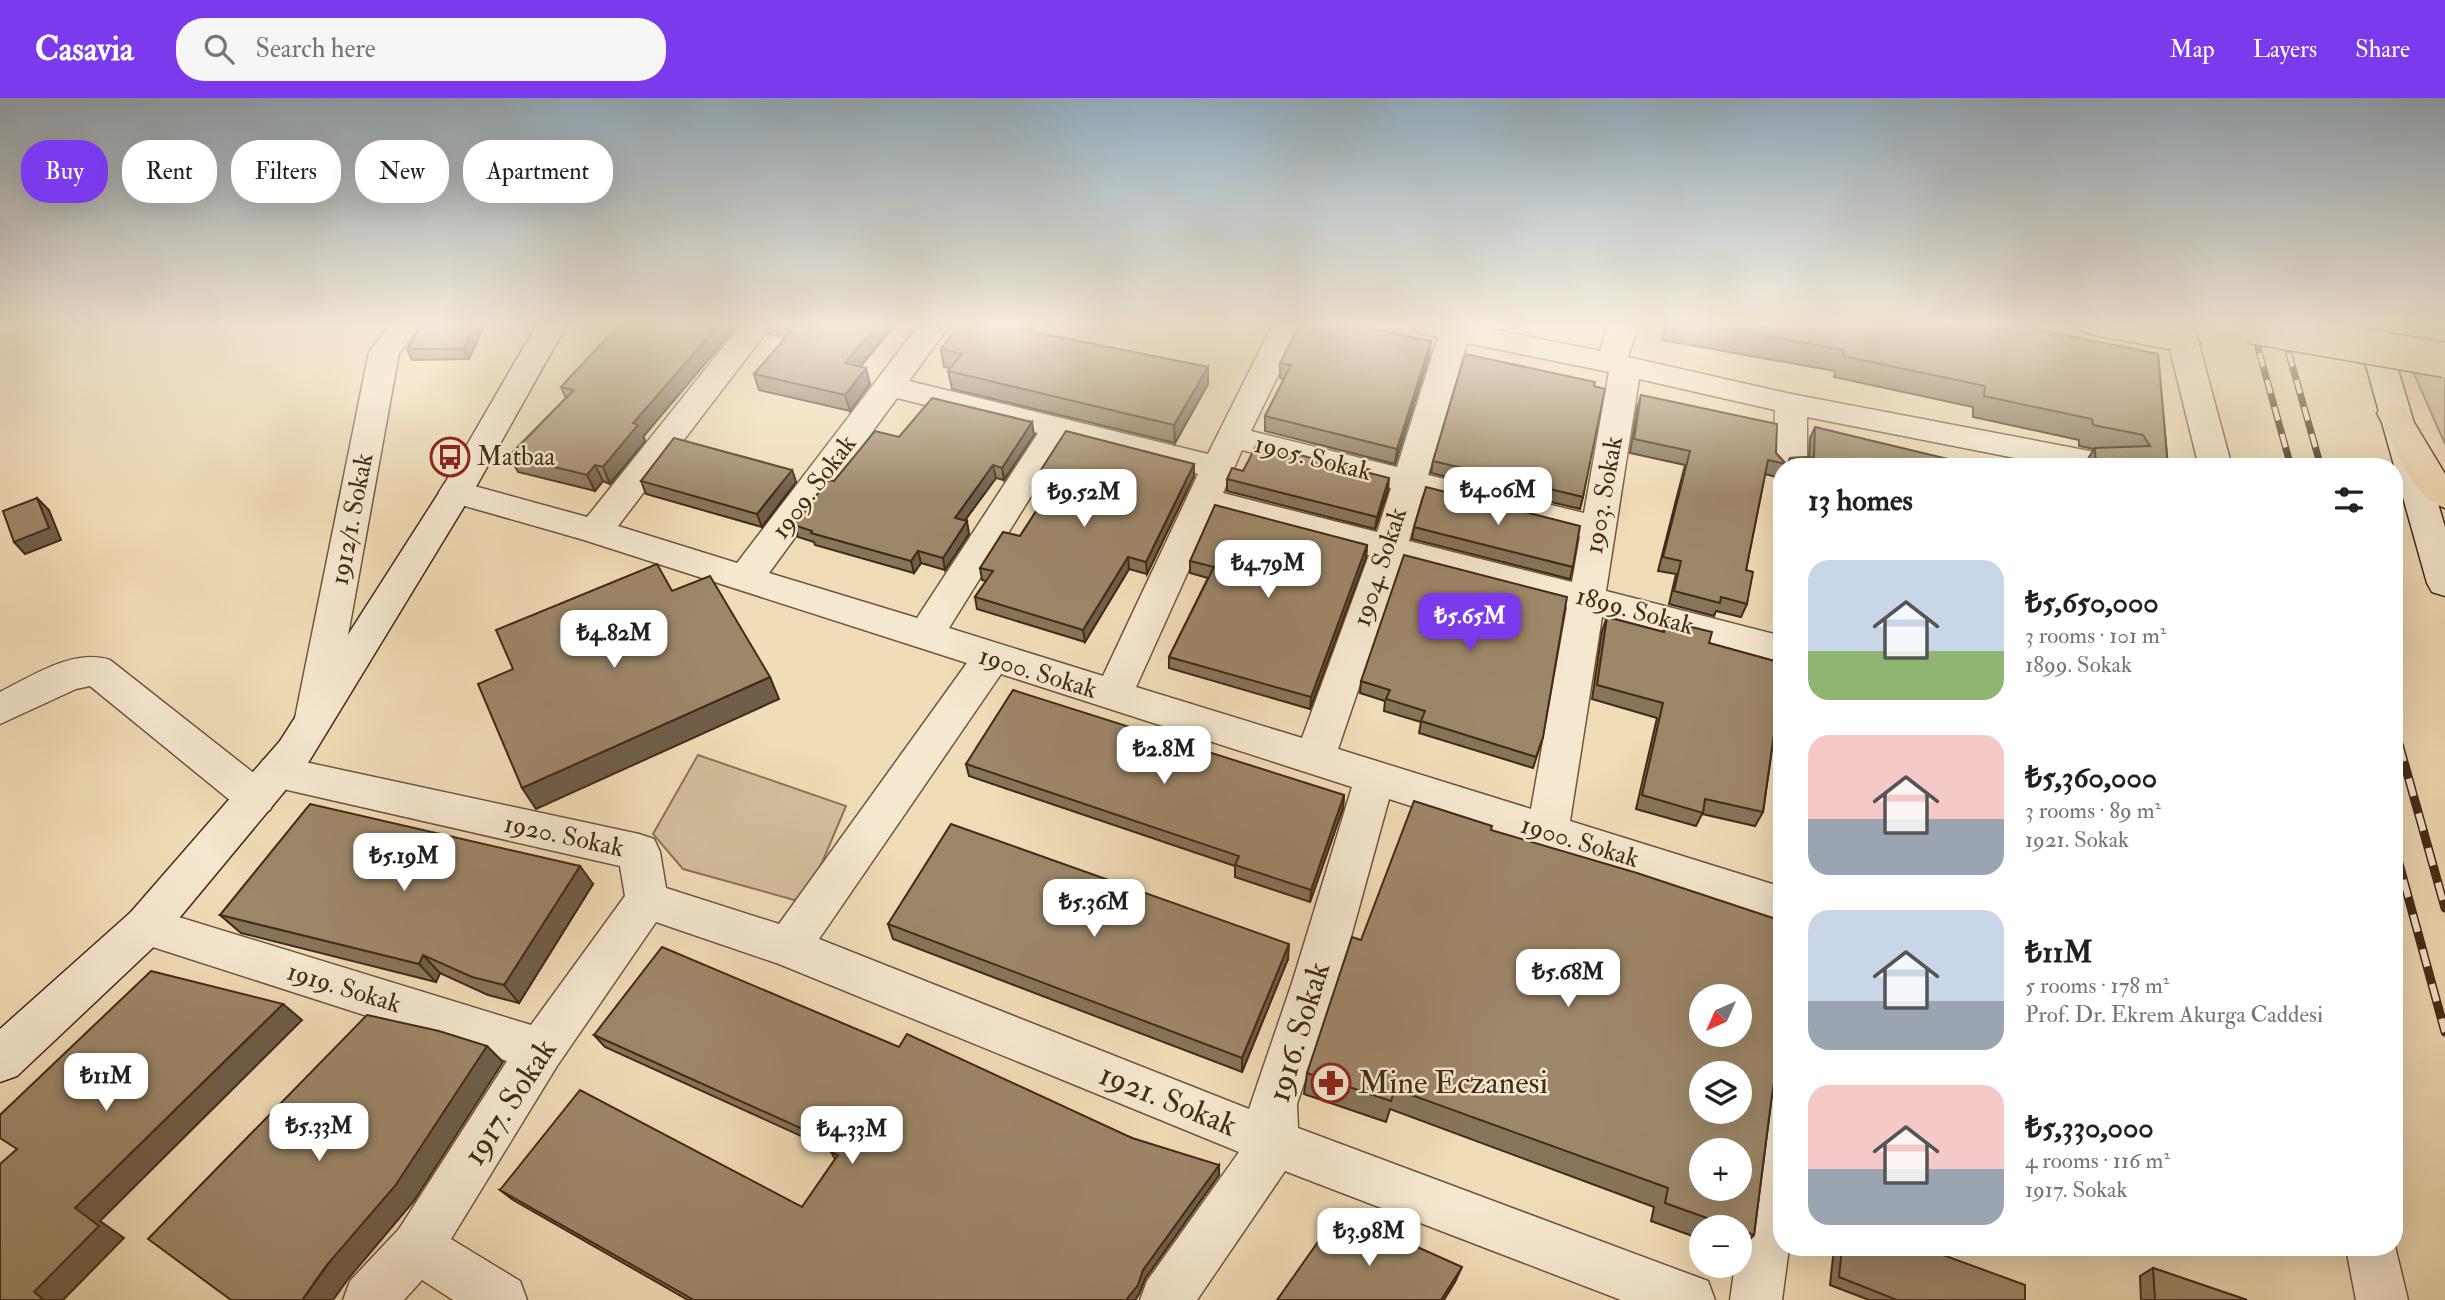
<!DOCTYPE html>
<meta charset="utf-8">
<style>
:root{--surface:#fff;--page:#f6f6f6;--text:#202124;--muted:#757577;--accent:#7c3aed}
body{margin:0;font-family:"IM FELL Double Pica",serif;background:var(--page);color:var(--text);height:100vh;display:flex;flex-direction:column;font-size:26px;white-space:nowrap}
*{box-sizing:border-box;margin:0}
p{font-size:23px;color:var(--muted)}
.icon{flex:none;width:38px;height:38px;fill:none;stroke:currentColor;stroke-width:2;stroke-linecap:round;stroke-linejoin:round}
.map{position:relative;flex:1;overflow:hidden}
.details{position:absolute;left:1773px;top:360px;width:630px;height:798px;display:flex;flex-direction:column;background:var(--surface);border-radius:28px;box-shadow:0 7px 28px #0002}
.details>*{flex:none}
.top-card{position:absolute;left:21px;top:42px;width:665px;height:63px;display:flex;gap:14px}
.needle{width:46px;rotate:225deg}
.controls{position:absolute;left:1689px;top:886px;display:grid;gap:14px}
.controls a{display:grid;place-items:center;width:63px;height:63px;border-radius:50%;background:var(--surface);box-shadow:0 7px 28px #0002;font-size:35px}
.price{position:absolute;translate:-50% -60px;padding:0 16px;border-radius:14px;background:#fff;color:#222;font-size:23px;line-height:46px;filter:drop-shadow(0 2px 4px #0008)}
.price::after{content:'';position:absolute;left:50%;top:42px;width:21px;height:16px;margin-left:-10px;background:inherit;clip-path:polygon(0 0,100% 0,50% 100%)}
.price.on{background:var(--accent);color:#fff}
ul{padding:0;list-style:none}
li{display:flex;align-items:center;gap:21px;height:175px;padding:0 35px}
li span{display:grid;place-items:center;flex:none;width:196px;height:140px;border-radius:21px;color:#555}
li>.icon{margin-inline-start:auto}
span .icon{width:84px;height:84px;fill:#fffc;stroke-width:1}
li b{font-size:30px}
h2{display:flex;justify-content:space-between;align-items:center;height:84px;padding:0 35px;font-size:30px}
.chip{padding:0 24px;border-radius:28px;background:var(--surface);box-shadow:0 7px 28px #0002;font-size:24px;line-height:63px}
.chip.on{background:var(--accent);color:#fff}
header{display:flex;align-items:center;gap:42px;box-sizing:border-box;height:98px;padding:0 35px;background:var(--accent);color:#fff}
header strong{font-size:33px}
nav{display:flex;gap:38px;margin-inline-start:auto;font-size:24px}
.search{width:490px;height:63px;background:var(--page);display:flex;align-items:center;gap:18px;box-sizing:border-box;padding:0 24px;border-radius:28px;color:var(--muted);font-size:26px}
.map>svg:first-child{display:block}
.green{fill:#d3be9b;stroke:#8b7458;stroke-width:2}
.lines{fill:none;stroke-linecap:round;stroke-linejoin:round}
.street-casing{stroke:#6e573e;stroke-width:3}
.secondary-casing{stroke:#432b16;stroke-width:3}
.primary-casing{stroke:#432b16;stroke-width:3}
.highway-casing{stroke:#432b16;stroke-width:3}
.street{fill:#f5e8d0;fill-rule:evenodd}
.secondary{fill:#f5e8d0;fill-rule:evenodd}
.primary{fill:#f0dcb6;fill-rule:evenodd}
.highway{fill:#f0dcb6;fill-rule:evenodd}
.rail-far1-casing{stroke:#432b16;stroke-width:7}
.rail-casing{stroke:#432b16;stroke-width:9}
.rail-far1{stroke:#f5e8d0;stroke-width:4.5;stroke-dasharray:14;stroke-linecap:butt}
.rail{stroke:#f5e8d0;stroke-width:6;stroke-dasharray:18;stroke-linecap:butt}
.primary-bridge-casing{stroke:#432b16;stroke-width:37;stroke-linecap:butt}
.path-bridge{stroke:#432b16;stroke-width:3.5;stroke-dasharray:2 3.5;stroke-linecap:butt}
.primary-bridge{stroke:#f0dcb6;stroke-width:34}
.wall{fill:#87745a;stroke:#432b16;stroke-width:2}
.shaded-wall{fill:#6e5e4a;stroke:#432b16;stroke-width:2}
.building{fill:#9d8769;stroke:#432b16;stroke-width:2;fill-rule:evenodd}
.labels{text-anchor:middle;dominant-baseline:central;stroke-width:5;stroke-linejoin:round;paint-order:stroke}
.poi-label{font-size:26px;fill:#432b16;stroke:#f5e8d0;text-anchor:start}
.street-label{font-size:26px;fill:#432b16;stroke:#f5e8d0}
.near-street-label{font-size:32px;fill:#432b16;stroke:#f5e8d0}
.near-poi-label{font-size:32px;fill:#432b16;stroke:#f5e8d0;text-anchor:start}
</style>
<header>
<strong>Casavia</strong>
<div class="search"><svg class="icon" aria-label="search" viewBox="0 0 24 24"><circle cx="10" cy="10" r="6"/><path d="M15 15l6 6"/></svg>Search here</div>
<nav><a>Map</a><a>Layers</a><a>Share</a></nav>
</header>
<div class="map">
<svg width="2445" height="1202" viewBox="0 0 2445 1202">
<rect width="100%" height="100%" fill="#f0dcb6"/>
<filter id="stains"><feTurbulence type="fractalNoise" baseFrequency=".00286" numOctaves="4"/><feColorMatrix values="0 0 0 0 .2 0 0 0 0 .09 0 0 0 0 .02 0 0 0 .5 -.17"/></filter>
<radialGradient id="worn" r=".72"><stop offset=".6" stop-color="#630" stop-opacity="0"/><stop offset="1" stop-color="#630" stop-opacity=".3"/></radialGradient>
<g class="green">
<polygon points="2411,269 2445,276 2445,346"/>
<polygon points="698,657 846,708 805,805 683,771 653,736"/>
</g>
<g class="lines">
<defs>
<g id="street">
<polygon points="389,228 420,228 399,255 333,620 328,631 314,635 300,631 295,620 369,254"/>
<path d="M740,228H771L618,428L737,465L918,228H949L909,283L1208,356L1272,228H1302L1251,333L1397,369L1438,239L1418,234L1414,228H1476L1600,253L1608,228H1638L1628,259L1791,296L2116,358L2128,361L2133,369H2061L1807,319V369H1782V378L1773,369L1775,312L1639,281L1606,493L1782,538V566L1602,519L1570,723L1782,789V827L1389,701L1339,882L1297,1006L1298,1030L1689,1176L1708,1183L1715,1202H1621L1285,1073L1197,1202H1140L1147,1183L1239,1054L779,866L656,824L557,968L451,1141L520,1183L527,1202H453L422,1182L404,1202H343L350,1183L399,1131L507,963L131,842L124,828L131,814L146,809L531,927L625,798L620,768L270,688L276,700L270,712L256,717L242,712L90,588L76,591L0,626V594C32,578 74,550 110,562L260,680L257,674L263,662L277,658L639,736L654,741L660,754L666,790L779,826L967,565L584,442L444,402L439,394L444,386L456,383L587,419ZM1467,245L1609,274L1584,415L1428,377ZM897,300L1038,335L917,520L769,475ZM1066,342L1198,376L1103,578L949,530ZM1242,352L1391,390L1377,434L1223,395ZM1422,398L1580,438L1572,484L1409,443ZM1214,416L1369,457L1302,640L1136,589ZM1401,466L1567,509L1531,711L1338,651ZM1001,576L1352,689L1293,882L1249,1011L819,841Z"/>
<polygon points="2164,228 2194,228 2232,369 2199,369"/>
<polygon points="1782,995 1782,1150 1789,1150 1782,1202 1730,1202 1735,1167 1740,1167 1740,1139 1758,1018 1765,1001"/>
<polygon points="2394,1144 2408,1202 2356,1202 2346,1150 2394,1150"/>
</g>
<g id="secondary">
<polygon points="536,228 566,228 473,394 308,665 161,842 17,978 0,984 0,931 131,814 280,643 442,390"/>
<polygon points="2355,228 2385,228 2445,429 2445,498 2432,494 2427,485"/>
</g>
<g id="primary">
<polygon points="2079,228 2145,228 2196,238 2200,245 2196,252 2185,254 2094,237 2083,234"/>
<polygon points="2357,228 2425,228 2445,232 2445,250 2372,237 2361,234"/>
</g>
<path id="highway" d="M2393,305L2404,308L2445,376V410C2411,400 2393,344 2377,315L2382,308Z"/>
</defs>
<use href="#street" class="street-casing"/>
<use href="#secondary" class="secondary-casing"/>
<use href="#primary" class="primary-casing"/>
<use href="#highway" class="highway-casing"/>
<use href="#street" class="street"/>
<use href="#secondary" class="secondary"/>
<use href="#primary" class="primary"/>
<use href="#highway" class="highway"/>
<defs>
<g id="rail-far1">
<polyline points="2252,228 2291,369"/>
<polyline points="2281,228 2321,369"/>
<polyline points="2394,628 2400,648"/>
</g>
<g id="rail">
<polyline points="2399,646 2445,810"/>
<polyline points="2394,747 2445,934"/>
</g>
</defs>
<use href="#rail-far1" class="rail-far1-casing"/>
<use href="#rail" class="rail-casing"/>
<use href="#rail-far1" class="rail-far1"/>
<use href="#rail" class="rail"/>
<defs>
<polyline id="primary-bridge" points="2250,228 2445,262"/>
</defs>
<use href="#primary-bridge" class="primary-bridge-casing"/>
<polyline class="path-bridge" points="2198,228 2217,232"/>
<use href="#primary-bridge" class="primary-bridge"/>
</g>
<g class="wall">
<polygon points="420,228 484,228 469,261 412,262 407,251"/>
<polygon points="618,228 645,343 610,386 603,383 595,393 518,374 509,358 566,300 561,289"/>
<polygon points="766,228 894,228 860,269 870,286 850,313 759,292 754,276 786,240 768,236"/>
<polygon points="959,228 1036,228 1032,234 1208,269 1208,286 1175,345 952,291 948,273 951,270 944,269 941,251"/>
<polygon points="1665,228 2021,228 2158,256 2168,369 2083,369 2094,351 2079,348 2079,342 1973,319 1973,309 1834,279 1835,273 1662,242"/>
<polygon points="1431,243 1429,258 1395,366 1265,333 1265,318 1284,281 1280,280 1280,265"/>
<polygon points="1594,288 1583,399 1580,411 1431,375 1433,363"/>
<polygon points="1641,297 1776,355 1786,366 1784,369 1782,369 1782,376 1780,380 1765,376 1746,472 1747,506 1741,519 1716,513 1714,518 1669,506 1676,476 1658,473 1685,367 1630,355 1637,310"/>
<polygon points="1815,329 1948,369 1786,369 1790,360 1809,359 1810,340"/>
<polygon points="1034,337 1004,382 996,380 964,423 969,436 945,472 921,465 914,475 815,447 814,444 798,439 794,427 899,339"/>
<polygon points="1194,366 1194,378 1147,476 1129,471 1085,544 977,511 975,499 986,483 982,482 980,470 1020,438 1050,393 1039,390 1037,378"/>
<polygon points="792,372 796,384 762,429 646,396 641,383"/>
<polygon points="1243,373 1388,392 1375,431 1227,393 1227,381"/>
<polygon points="1414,429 1573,469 1570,481 1412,441"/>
<polygon points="1367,447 1366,459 1310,611 1169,570 1169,559 1208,480 1190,475 1190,463"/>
<polygon points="1607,519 1663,534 1667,523 1709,545 1782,565 1782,625 1776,623 1763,714 1755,728 1702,716 1696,728 1636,711 1657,620 1592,601 1602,533"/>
<polygon points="1361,583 1543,639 1533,670 1419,635 1421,624 1384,613 1385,603 1360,595"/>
<polygon points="966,666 1344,697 1343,710 1310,804 1235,779 1235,768 969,678"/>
<polygon points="1491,732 1772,997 1754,1137 1740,1152 1740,1129 1701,1129 1701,1141 1651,1123 1654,1109 1390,1011 1386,1024 1304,996 1307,975 1361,842"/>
<polygon points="593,786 519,905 488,897 440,875 436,884 241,835 220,817"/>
<polygon points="888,826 1288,861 1242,974 893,841"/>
<polygon points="594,937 899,949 1132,1040 1219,1077 1145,1181 1139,1196 1135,1202 688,1202 513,1102 500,1092 802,1109 835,1061 831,1054 832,1052 605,949"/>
<polygon points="1834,1150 1924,1150 2025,1202 1869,1202 1830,1187"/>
<polygon points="2153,1170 2247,1202 2141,1202 2140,1178"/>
</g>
<g class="shaded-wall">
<polygon points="474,228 484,228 469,261 464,251"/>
<polygon points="718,228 737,228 643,339 645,343 610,386 603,369 633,325"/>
<polygon points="876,228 894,228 849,282 845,265"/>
<polygon points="1021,228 1036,228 1021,249 1019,231"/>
<polygon points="1431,243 1429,258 1395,366 1397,351"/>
<polygon points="1208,269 1208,286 1175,345 1174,327"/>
<polygon points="866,270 870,286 850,313 845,297"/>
<polygon points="1032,324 1034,337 1004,382 1002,370"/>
<polygon points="1194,366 1194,378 1147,476 1146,464"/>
<polygon points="595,367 603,383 595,393 587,377"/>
<polygon points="993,367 996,380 958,432 955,420"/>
<polygon points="792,372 796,384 762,429 757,416"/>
<polygon points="1389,380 1388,392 1375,431 1377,419"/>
<polygon points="37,400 49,412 61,442 25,456 14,444"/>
<polygon points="967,423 969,436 945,472 943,460"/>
<polygon points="1367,447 1366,459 1310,611 1311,599"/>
<polygon points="918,453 921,465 914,475 911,463"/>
<polygon points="1128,459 1129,471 1085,544 1083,532"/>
<polygon points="770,579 779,601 536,711 522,690"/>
<polygon points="1344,697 1343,710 1310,804 1311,792"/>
<polygon points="580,768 593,786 519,905 504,887"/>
<polygon points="1289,846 1288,861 1242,974 1242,960"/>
<polygon points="423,857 440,875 436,884 419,866"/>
<polygon points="283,906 302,922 100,1123 124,1140 63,1202 44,1202 34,1194 75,1110"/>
<polygon points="487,948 503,964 414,1103 348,1181 333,1202 302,1202"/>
<polygon points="1219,1067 1219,1077 1145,1181 1139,1196 1135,1202 1126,1202 1143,1172"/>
<polygon points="1462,1169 1455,1184 1444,1202 1441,1202"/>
</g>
<g class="building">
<polygon points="420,228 474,228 464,251 407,251"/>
<polygon points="618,228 718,228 633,325 638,327 603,369 595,367 587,377 509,358 574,292 561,289"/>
<polygon points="796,228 876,228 845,265 866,270 845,297 754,276"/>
<polygon points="959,228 1021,228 1019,231 1208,269 1174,327 948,273 962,256 941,251"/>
<polygon points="1299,228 1360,228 1431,243 1397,351 1265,318 1291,267 1280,265"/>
<polygon points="1711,228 2021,228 2158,256 2168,369 2096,369 2095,350 2150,348 2143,337 2093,327 2092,321 1984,298 1985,288 1843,258 1844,252"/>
<polygon points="1465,256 1595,284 1594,288 1605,291 1583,399 1433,363"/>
<polygon points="1641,297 1777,326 1776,355 1786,366 1768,362 1746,472 1753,474 1747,506 1721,499 1720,505 1674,493 1681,463 1663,459 1690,353 1634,341"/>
<polygon points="932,300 1032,324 1002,370 993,367 955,420 967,423 943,460 918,453 911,463 811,435 812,433 794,427 828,382 834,383 875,333 899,339"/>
<polygon points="1815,329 1948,361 1948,369 1788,369 1790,360 1814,359"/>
<polygon points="1066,333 1194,366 1146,464 1128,459 1083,532 975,499 993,473 980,470 1003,434 1020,438 1056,382 1037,378"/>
<polygon points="674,340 792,372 757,416 641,383"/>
<polygon points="1257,346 1389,380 1377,419 1227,381 1232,370 1243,373"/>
<polygon points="1426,389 1580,428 1573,469 1414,429"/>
<polygon points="37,400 49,430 14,444 3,413"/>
<polygon points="1215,407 1367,447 1311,599 1169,559 1214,469 1190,463"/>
<polygon points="1404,457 1567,499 1543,639 1536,659 1421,623 1425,613 1386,601 1390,592 1361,583"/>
<polygon points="657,466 672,493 710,478 770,579 522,690 478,586 513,571 496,532"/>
<polygon points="1607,519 1664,534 1667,523 1712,534 1709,545 1782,565 1782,608 1778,607 1763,714 1705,701 1703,715 1642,697 1663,605 1597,587"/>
<polygon points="1013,592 1344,697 1311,792 1235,767 1239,758 966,666"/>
<path d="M1414,703L1492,728L1491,732L1637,775L1782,823V937L1772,997L1754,1137L1740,1132V1129H1732L1665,1105L1668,1090L1395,991L1391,1003L1307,975L1352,839L1361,842ZM1701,898H1740V936H1701ZM1701,975H1740V1013H1701ZM1701,1052H1740V1090H1701Z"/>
<polygon points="310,706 580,768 504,887 472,879 423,857 419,866 220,817"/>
<polygon points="951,726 1289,846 1242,960 888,826"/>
<polygon points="662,849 899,949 907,936 1132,1040 1219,1067 1143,1172 1138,1187 1126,1202 694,1202 500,1092 580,992 802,1109 838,1057 831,1054 836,1046 594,937"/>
<polygon points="151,873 283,906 75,1110 99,1128 34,1194 44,1202 0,1202 0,1066 17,1051 0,1040 0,1017"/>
<polygon points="367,917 439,933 487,948 395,1088 326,1168 302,1202 231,1202 148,1141"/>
<polygon points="1339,1114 1462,1169 1441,1202 1277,1202"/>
<polygon points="1842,1150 1924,1150 2025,1187 2025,1202 1897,1202 1839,1179"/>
<polygon points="2153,1170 2247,1202 2155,1202"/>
</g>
<linearGradient id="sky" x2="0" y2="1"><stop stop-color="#93acbe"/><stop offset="0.57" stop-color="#f8efde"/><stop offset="1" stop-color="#f8efde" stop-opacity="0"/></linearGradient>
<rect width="2445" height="397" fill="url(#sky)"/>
<defs>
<symbol id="bus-ring" viewBox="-11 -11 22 22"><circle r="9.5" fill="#f5e8d0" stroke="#8f2418" stroke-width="1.5"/><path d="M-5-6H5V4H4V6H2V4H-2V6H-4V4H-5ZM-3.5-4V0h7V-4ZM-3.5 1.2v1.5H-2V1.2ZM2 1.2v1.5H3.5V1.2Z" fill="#8f2418"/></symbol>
<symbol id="pharmacy-ring" viewBox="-11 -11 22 22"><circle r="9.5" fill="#f5e8d0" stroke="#8f2418" stroke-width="1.5"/><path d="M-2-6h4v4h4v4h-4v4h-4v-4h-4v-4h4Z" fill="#8f2418"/></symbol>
</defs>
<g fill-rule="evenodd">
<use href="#bus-ring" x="428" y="337" width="44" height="44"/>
<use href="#pharmacy-ring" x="1309" y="963" width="44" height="44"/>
</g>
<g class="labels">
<g class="poi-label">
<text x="477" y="359">Matbaa</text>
</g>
<g class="street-label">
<text transform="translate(1313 360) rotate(14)">1905. Sokak</text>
<text transform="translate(814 389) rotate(-53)">1909. Sokak</text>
<text transform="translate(1604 397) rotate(-80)">1903. Sokak</text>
<text transform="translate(352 421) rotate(-79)">1912/1. Sokak</text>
<text transform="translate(1380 469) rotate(-72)">1904. Sokak</text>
<text transform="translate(1635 513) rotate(15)">1899. Sokak</text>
<text transform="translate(1038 575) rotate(17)">1900. Sokak</text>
<text transform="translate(564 738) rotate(12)">1920. Sokak</text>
<text transform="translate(1580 744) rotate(17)">1900. Sokak</text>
<text transform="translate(344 890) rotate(17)">1919. Sokak</text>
</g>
<g class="near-street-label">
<text transform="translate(1299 934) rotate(-73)">1916. Sokak</text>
<text transform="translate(1168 1002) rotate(22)">1921. Sokak</text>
<text transform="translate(510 1004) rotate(-57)">1917. Sokak</text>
</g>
<g class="near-poi-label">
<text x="1358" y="985">Mine Eczanesi</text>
</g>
</g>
<rect width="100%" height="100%" filter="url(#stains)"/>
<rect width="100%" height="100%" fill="url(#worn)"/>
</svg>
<div class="controls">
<a><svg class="needle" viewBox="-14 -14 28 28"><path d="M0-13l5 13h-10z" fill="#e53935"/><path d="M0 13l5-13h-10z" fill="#757577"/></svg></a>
<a><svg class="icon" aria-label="layers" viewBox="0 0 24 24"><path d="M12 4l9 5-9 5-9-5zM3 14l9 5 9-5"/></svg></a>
<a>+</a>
<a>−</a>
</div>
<b class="price" style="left:1498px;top:429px">₺4.06M</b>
<b class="price" style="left:1084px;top:431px">₺9.52M</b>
<b class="price" style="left:1268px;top:502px">₺4.79M</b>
<b class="price on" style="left:1470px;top:555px">₺5.65M</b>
<b class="price" style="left:614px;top:572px">₺4.82M</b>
<b class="price" style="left:1164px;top:688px">₺2.8M</b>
<b class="price" style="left:404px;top:795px">₺5.19M</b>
<b class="price" style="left:1094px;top:841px">₺5.36M</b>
<b class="price" style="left:1568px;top:911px">₺5.68M</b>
<b class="price" style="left:106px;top:1015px">₺11M</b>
<b class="price" style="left:319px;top:1065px">₺5.33M</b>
<b class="price" style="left:852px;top:1068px">₺4.33M</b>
<b class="price" style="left:1369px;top:1170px">₺3.98M</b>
<div class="top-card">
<a class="chip on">Buy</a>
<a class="chip">Rent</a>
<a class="chip">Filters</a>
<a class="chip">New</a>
<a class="chip">Apartment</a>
</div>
<section class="details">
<h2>13 homes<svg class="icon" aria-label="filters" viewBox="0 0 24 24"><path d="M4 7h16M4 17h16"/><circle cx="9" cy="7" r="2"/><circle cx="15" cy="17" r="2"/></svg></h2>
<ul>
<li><span style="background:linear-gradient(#c9d6e8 65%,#8fb573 0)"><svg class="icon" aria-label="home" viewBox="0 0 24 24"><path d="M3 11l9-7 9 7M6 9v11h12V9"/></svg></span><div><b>₺5,650,000</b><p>3 rooms · 101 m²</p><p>1899. Sokak</p></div></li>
<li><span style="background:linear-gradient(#f6c9c9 60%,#9aa5b1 0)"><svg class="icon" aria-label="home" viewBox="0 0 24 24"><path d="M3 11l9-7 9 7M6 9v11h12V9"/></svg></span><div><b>₺5,360,000</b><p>3 rooms · 89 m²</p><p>1921. Sokak</p></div></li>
<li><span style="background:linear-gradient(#c9d6e8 65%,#9aa5b1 0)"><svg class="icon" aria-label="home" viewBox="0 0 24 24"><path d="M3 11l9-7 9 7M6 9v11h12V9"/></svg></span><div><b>₺11M</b><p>5 rooms · 178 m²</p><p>Prof. Dr. Ekrem Akurga Caddesi</p></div></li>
<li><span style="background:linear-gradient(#f6c9c9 60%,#9aa5b1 0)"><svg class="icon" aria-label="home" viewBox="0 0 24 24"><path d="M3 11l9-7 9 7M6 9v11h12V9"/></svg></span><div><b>₺5,330,000</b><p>4 rooms · 116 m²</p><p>1917. Sokak</p></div></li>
</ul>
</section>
</div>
